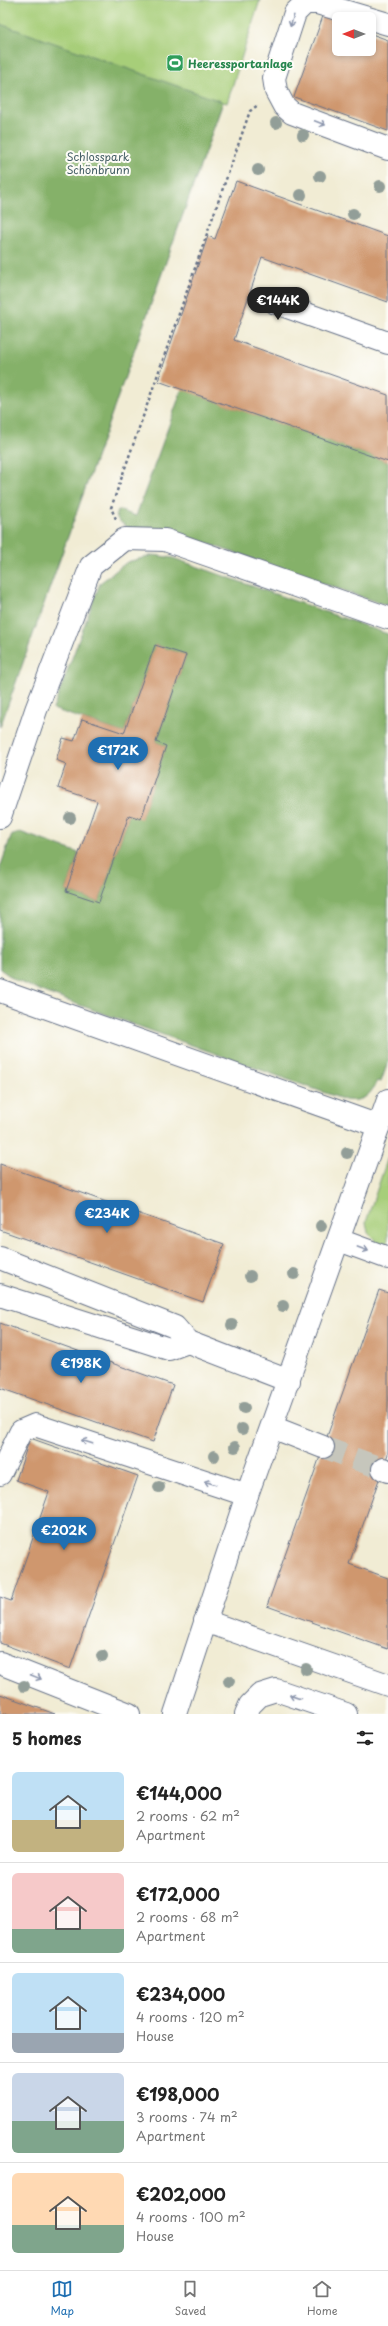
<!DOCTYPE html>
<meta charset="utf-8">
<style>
:root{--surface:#fff;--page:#f2f2f2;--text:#222;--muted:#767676;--line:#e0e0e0;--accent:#1f6fb2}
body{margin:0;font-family:"Playpen Sans",sans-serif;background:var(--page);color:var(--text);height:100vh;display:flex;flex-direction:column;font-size:15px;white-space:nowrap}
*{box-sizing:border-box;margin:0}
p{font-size:13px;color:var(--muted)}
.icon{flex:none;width:22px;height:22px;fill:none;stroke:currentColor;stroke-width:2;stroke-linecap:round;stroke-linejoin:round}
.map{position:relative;height:1714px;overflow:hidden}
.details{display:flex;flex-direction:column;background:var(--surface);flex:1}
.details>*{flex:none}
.needle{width:26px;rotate:270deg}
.controls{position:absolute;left:332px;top:12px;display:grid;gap:8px}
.controls a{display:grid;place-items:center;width:44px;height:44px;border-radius:6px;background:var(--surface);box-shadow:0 2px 6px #0003;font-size:20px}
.price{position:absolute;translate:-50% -34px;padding:0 9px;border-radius:14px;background:var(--accent);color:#fff;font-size:13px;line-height:26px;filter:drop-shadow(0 1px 2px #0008)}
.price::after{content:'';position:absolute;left:50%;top:24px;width:12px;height:9px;margin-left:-6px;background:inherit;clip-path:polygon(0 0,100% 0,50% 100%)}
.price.on{background:#222;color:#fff}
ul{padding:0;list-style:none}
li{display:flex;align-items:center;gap:12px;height:100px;padding:0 12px}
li+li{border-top:1px solid var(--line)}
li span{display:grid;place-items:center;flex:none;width:112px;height:80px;border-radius:6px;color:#555}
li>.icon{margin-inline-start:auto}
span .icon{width:48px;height:48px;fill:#fffc;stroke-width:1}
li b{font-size:17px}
h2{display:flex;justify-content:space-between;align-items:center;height:48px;padding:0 12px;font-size:17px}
.tab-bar{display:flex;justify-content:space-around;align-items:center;height:56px;border-top:1px solid var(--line);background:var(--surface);font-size:11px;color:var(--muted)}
.tab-bar a{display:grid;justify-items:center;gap:2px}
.tab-bar .on{color:var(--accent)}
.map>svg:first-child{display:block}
.green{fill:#a7ce79;stroke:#617e6c}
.forest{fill:#85b169;stroke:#507064}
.building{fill:#cf976e}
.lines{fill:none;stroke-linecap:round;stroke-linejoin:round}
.minor-tunnel{stroke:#c6c6bc;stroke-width:22;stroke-dasharray:22 11;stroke-linecap:butt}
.minor-casing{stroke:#667187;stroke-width:24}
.path{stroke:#667187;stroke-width:2.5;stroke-dasharray:3 3;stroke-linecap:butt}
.minor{stroke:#fff;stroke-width:22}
.tree{fill:#929e98}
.oneway{stroke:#8d97ae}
.labels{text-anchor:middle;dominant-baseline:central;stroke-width:4;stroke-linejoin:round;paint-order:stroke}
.leisure-label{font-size:11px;font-weight:bold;fill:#27864d;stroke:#fdfcf7;text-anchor:start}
.park-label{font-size:11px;fill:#455f66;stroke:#fdfcf7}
</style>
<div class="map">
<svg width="388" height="1714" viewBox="0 0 388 1714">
<rect width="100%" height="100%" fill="#fdfcf7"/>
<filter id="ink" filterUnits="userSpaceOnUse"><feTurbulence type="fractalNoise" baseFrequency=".025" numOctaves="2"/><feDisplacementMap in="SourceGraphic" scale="8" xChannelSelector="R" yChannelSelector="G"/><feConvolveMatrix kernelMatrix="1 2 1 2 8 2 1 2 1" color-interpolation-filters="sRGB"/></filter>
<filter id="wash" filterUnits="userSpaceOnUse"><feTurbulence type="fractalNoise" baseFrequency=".012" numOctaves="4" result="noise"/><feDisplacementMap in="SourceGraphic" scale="16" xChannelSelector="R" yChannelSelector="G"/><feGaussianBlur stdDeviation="0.9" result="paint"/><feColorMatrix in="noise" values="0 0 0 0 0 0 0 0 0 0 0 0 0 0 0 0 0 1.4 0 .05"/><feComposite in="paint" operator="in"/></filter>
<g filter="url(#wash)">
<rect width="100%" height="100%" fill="#f1ecd4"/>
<g class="green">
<polygon points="0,0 260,0 227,103 223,102 0,727"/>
<polygon points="388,1157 388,1251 373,1246 375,1240 368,1233 366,1222"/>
</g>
<g class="forest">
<polygon points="0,24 223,102 0,727"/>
<polygon points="182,389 388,462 388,606 174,532 128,528 118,520 116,515 118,510 136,516"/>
<path d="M154,555L173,558L388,634V1062L381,1082L377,1081C370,1097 362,1102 345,1100L46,993L15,980L0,969V868L11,836L20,832L79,853L66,891L99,902L129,815L141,818L166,746L156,742L186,655L155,645L124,733L53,709L100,583L127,562Z"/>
</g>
<g id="blocks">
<g class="building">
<polygon points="323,16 339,22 339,49 369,49 369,33 388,40 388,131 294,97"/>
<polygon points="236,181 388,236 388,302 262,257 234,340 388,395 388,462 158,381 208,236 215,239"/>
<polygon points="155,645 186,655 156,742 166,746 141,819 129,815 99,902 66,891 97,801 58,788 66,764 56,760 63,738 74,741 82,719 124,733"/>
<polygon points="0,1164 224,1244 203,1302 0,1230"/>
<polygon points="379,1290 388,1293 388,1454 349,1564 388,1578 388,1649 267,1606"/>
<polygon points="0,1323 173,1385 153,1442 0,1388"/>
<polygon points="30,1438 138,1476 70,1669 0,1643 0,1597 11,1601 49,1492 16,1480"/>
<polygon points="0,1694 55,1714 0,1714"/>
</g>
</g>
</g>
<g filter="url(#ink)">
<use href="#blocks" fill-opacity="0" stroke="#667187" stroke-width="1"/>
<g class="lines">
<polyline class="minor-tunnel" points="323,1447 383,1469"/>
<defs>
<g id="minor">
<polyline points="388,24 317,3 305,3 295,13 274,78 276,91 284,106 292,113 388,149"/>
<polyline points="276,303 388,343"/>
<polyline points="0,817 36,710 91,566 125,539 165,540 388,618"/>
<polyline points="0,991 379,1126"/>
<polyline points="339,1240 388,1258"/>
<polyline points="0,1258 175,1327 188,1342 289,1381"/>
<polyline points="0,1295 169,1349 188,1342"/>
<polyline points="272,1427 323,1447"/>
<polyline points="383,1469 388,1471"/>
<polyline points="0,1474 21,1431 35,1425 247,1495"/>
<polyline points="205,1621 388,1685"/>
<polyline points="0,1663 129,1714"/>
<polyline points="175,1714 247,1495 388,1100"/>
<polyline points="246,1714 250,1705 260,1695 276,1690 346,1714"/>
</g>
</defs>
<use href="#minor" class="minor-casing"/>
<polyline class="path" points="116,519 111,508 250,111 258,105"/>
<use href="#minor" class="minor"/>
</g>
<g class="tree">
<circle cx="276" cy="123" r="6"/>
<circle cx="303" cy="135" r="6"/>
<circle cx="258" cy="170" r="6"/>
<circle cx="320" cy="176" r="6"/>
<circle cx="380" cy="186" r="6"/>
<circle cx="301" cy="195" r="6"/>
<circle cx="353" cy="214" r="6"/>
<circle cx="70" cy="818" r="6"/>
<circle cx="347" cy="1153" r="6"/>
<circle cx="321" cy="1226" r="6"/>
<circle cx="294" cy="1274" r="6"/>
<circle cx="250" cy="1276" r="6"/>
<circle cx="283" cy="1306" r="6"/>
<circle cx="232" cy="1325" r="6"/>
<circle cx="244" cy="1408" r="6"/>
<circle cx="242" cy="1429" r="6"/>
<circle cx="235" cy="1447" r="6"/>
<circle cx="214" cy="1456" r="6"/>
<circle cx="159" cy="1487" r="6"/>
<circle cx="102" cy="1656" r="6"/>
<circle cx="306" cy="1669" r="6"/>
<circle cx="229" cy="1681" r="6"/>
<circle cx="24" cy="1686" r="6"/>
</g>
<defs><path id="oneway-shaft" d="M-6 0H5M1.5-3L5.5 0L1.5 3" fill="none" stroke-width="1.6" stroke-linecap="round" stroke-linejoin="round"/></defs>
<g class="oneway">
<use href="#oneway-shaft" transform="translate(292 21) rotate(108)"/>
<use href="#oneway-shaft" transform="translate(320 123) rotate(21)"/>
<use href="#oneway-shaft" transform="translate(363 1249) rotate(20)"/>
<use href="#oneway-shaft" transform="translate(87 1442) rotate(-162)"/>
<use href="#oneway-shaft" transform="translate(210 1483) rotate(-162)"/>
<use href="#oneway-shaft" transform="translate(36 1677) rotate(22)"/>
<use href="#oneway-shaft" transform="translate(295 1697) rotate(-161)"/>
</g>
</g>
<defs>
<symbol id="stadium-square" viewBox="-11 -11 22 22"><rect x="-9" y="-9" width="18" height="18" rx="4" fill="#2e9e5b" stroke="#fdfcf7"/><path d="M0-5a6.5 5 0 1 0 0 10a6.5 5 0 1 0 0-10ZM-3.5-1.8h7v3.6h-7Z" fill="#fff"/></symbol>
</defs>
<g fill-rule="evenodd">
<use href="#stadium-square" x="165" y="53" width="20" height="20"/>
</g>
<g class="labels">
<g class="leisure-label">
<text x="188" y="63">Heeressportanlage</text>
</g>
<g class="park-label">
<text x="98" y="156">Schlosspark<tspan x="98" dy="13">Schönbrunn</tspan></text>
</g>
</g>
</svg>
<div class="controls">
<a><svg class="needle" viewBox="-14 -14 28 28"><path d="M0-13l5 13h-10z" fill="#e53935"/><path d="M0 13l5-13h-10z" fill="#767676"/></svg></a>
</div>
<b class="price on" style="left:278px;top:321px">€144K</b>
<b class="price" style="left:118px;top:771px">€172K</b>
<b class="price" style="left:107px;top:1234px">€234K</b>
<b class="price" style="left:81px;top:1384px">€198K</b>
<b class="price" style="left:64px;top:1551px">€202K</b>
</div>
<section class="details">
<h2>5 homes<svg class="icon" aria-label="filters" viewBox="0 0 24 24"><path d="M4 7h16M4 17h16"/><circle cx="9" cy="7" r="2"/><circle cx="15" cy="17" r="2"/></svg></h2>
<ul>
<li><span style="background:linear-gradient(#bfe0f5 60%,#c2b280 0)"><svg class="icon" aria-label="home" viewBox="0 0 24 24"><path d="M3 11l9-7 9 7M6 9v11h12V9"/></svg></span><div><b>€144,000</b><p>2 rooms · 62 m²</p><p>Apartment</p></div></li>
<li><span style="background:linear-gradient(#f6c9c9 70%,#7fa58c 0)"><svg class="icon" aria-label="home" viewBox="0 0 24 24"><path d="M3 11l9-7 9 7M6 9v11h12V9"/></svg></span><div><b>€172,000</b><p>2 rooms · 68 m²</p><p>Apartment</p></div></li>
<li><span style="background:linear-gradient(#bfe0f5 75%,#9aa5b1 0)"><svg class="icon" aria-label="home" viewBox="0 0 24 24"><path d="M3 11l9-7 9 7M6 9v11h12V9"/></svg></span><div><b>€234,000</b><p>4 rooms · 120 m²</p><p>House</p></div></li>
<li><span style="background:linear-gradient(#c9d6e8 60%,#7fa58c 0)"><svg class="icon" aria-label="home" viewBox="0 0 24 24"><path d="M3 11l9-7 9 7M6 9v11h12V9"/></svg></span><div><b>€198,000</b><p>3 rooms · 74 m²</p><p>Apartment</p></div></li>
<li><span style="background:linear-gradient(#ffd9b3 65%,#7fa58c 0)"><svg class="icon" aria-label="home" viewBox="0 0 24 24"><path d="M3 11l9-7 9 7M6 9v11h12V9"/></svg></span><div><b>€202,000</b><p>4 rooms · 100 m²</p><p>House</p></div></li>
</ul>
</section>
<nav class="tab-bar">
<a class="on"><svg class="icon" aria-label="map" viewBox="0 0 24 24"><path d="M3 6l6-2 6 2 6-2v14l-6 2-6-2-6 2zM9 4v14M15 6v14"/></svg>Map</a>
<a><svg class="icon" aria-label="saved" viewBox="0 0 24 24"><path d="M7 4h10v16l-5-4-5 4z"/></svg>Saved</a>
<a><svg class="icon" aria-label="home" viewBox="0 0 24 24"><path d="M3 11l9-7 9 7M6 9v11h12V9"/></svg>Home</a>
</nav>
